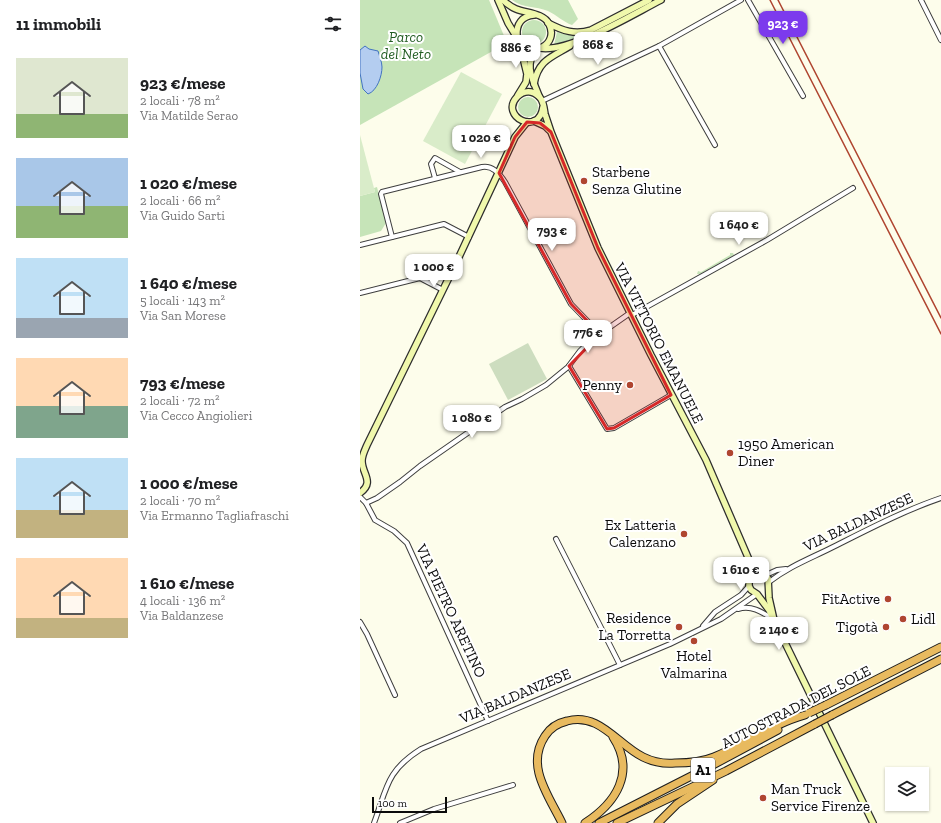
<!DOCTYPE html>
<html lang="it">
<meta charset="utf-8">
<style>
:root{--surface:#fff;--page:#f2f2f2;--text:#202124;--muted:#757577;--accent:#7c3aed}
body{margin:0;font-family:"Zilla Slab",serif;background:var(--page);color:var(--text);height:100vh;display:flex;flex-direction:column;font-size:15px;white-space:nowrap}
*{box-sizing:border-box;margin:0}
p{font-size:13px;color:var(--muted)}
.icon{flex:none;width:22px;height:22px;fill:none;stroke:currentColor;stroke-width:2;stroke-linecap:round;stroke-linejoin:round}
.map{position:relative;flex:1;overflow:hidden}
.panel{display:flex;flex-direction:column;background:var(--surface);width:360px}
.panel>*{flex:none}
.buttons{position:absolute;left:525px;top:767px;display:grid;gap:8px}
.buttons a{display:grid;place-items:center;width:44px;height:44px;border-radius:0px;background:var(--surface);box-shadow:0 1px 3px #0004;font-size:20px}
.scale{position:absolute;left:12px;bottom:10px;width:75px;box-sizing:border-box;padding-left:4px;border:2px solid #0b0b0b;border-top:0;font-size:11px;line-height:14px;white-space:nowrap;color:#0b0b0b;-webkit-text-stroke:3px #fff;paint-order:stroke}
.price{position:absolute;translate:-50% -34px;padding:0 9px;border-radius:8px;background:#fff;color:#222;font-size:13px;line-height:26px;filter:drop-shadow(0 1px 2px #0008)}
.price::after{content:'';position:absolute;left:50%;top:24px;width:12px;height:9px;margin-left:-6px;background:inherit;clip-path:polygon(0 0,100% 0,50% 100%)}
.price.active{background:var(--accent);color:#fff}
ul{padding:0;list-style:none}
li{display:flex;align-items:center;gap:12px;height:100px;padding:0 16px}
li span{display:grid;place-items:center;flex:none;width:112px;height:80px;border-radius:0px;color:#555}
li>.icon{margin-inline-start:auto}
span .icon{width:48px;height:48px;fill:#fffc;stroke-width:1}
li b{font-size:17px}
h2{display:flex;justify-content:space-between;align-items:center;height:48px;padding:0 16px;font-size:17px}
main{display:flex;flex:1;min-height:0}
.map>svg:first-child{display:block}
.green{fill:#c6e4b8}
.cemetery{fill:#cdddbf}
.pitch{fill:#d9ecc9}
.water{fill:#b4cdf0;stroke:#4273c1}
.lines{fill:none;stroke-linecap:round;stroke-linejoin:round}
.minor-casing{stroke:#3e3e3e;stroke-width:6}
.secondary-casing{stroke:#2d2d2d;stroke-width:8}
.motorway-casing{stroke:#1c1c1c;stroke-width:9}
.minor{stroke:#fff;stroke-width:4}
.secondary{stroke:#f0f8ac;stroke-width:5.5}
.motorway{stroke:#e8ba5f;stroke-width:7}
.rail{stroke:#af4530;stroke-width:1.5}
.motorway-bridge-casing{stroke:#1c1c1c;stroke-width:9;stroke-linecap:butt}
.motorway-bridge{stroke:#e8ba5f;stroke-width:7}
.marked{fill:#d62828;fill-opacity:0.2;stroke:#d62828;stroke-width:3;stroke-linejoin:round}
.poi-dot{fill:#af4530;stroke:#fff;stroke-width:1.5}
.labels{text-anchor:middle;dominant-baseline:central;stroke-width:4;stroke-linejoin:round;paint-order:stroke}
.shield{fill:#fff;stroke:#545454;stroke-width:1}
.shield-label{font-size:14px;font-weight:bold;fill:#0b0b0b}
.park-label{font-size:15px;font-style:italic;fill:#225d22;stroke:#fff}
.poi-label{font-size:15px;fill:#0b0b0b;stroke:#fff;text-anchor:end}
.street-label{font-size:15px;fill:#0b0b0b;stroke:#fff}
</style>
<main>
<section class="panel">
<h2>11 immobili<svg class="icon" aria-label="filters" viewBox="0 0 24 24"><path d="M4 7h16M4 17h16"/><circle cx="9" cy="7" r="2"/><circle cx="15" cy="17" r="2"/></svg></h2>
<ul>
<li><span style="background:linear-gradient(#dfe7d0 70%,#8fb573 0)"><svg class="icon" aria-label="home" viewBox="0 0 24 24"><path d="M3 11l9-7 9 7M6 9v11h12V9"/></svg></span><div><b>923 €/mese</b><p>2 locali · 78 m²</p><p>Via Matilde Serao</p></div></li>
<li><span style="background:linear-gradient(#a9c7e8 60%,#8fb573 0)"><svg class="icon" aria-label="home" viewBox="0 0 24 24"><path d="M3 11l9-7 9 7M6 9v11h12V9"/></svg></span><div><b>1 020 €/mese</b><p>2 locali · 66 m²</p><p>Via Guido Sarti</p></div></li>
<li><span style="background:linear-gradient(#bfe0f5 75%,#9aa5b1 0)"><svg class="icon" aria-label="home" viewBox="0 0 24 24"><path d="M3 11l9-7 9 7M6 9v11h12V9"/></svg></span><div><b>1 640 €/mese</b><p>5 locali · 143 m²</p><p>Via San Morese</p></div></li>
<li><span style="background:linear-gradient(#ffd9b3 60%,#7fa58c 0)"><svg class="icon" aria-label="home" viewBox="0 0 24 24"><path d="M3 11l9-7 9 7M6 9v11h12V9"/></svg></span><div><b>793 €/mese</b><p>2 locali · 72 m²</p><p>Via Cecco Angiolieri</p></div></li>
<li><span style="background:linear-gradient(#bfe0f5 65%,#c2b280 0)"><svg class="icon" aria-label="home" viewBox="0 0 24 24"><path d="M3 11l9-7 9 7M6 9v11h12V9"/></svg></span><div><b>1 000 €/mese</b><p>2 locali · 70 m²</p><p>Via Ermanno Tagliafraschi</p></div></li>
<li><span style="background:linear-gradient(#ffd9b3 75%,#c2b280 0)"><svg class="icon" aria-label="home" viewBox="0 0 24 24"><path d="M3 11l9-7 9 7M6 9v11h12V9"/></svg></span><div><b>1 610 €/mese</b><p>4 locali · 136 m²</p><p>Via Baldanzese</p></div></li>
</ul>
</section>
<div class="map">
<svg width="581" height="823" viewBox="0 0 581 823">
<rect width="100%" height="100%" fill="#fdfdeb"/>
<g class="green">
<polygon points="0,0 129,0 147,43 0,125"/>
<path d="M152,0H208L218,19L212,25C203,22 197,15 188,11C176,6 162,8 152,0Z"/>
<circle cx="174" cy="32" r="12"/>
<polygon points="197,32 222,38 194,45"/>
<circle cx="168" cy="107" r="10"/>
<polygon points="17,187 26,223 21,231 0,237 0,196 15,192 14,188"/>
<polygon points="370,253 373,253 374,255 340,274 337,274 338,271 341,272 370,255"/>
</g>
<polygon class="cemetery" points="168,343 187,379 148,400 129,364"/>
<g class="pitch">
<polygon points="101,72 142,94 105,164 63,141"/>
<polygon points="0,135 15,192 0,196"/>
</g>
<path class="water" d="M5,46L9,49L18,51C19,55 22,62 22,67C22,76 17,91 8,94L3,89L0,73V50Z"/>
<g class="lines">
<defs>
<g id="minor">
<polyline points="388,0 443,96"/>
<polyline points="561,0 581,40"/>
<polyline points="299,46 355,145"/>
<polyline points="182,101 299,46 381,0"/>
<polyline points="75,178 71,164 75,158 100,172"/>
<path d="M32,237L21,194L22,192L122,167C132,165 140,174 145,182L211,304L240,334"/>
<polyline points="0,245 84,224 109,237"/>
<polyline points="0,293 60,278 83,290"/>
<polyline points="272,315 407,240 493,188"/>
<polyline points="209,366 247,429 254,428 311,395"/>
<polyline points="0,497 6,503 15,520 34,531 47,543 128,721"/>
<polyline points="6,503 17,498 40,482 60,466 145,407 162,399 186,385 208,367 220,351 230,341 270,313"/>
<polyline points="196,539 260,665"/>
<polyline points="406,575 417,570 426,569"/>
<path d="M409,582C428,567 449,559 471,548C507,530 543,511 581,498"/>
<path d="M378,609C392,605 402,612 413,619"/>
<polyline points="0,622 7,634 35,695"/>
<polyline points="343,626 355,612 381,595 389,586"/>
<path d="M14,823C27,788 26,771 61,749L310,644L361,619L397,594"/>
<polyline points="40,823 74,809 153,785"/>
</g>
<g id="secondary">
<polyline points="138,0 148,23 159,41 167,74 166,82 158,95"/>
<path d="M143,0C147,4 151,7 156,9C166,13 184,13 189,24C199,44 173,59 159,41"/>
<path d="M188,23C203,31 215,35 231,30L289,0"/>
<path d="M157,36C156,24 162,16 174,15"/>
<path d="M180,48C210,53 273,14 301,0"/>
<path d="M177,49C163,64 173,80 179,96"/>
<path d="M174,84C178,60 192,57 210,46"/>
<path d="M183,107C179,137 139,116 157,97C161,93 166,91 171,92C175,93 179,96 181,99C184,104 184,109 185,114C187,120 189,126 191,132L238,248L291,355L346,460L390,562L396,572L402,573L408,578L409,598L414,620"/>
<polyline points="174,121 185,126 189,130"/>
<path d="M0,493C15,482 2,474 2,461C2,455 5,450 7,445L98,259L155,137L167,122"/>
<polyline points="391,566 392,573 389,580 389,586 391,590 397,594 409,610 513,823"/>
</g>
<g id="motorway">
<polyline points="466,705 581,647"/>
<polyline points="472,715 581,659"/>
<path d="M202,823C189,796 165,766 185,736C190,728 198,723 207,721C239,712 257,744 283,757C293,762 304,764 315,763C328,763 342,762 354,757C385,744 413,724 445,715"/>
<path d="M225,823C256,803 276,772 253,737"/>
<polyline points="239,823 351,766 418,730"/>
<polyline points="257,823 366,771 455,724"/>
<polyline points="298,823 317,804 353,780"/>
</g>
</defs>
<use href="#minor" class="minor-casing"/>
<use href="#secondary" class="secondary-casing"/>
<use href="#motorway" class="motorway-casing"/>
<use href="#minor" class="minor"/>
<use href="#secondary" class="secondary"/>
<use href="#motorway" class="motorway"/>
<g class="rail">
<polyline points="410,0 581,334"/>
<polyline points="418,0 581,318"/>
</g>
<defs>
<g id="motorway-bridge">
<polyline points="449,713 466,705"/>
<polyline points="455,724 472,715"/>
</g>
</defs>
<use href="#motorway-bridge" class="motorway-bridge-casing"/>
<use href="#motorway-bridge" class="motorway-bridge"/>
</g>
<path class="marked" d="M167,122L180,123L191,132L238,248L311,395L254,428L247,429L209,366L240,334L211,304L139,173L155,137Z"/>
<g class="poi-dot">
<circle cx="224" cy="181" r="4"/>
<circle cx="270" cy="385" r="4"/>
<circle cx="370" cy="453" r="4"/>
<circle cx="324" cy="534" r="4"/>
<circle cx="528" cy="599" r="4"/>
<circle cx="543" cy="619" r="4"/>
<circle cx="319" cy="627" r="4"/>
<circle cx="526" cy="627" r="4"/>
<circle cx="334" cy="641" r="4"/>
<circle cx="403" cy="798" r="4"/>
</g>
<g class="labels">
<rect class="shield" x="331" y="758" width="24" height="24" rx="3"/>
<g class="shield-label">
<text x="343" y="770">A1</text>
</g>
<g class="park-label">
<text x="46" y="37">Parco<tspan x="46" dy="17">del Neto</tspan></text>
</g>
<g class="poi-label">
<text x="232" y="172" text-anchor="start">Starbene<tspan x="232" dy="17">Senza Glutine</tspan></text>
<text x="262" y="385">Penny</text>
<text x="378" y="444" text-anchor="start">1950 American<tspan x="378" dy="17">Diner</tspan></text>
<text x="316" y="525">Ex Latteria<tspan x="316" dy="17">Calenzano</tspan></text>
<text x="520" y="599">FitActive</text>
<text x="311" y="618">Residence<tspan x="311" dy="17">La Torretta</tspan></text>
<text x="551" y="619" text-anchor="start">Lidl</text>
<text x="518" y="627">Tigotà</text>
<text x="334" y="656" text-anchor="middle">Hotel<tspan x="334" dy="17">Valmarina</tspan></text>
<text x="411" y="789" text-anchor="start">Man Truck<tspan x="411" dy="17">Service Firenze</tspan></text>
</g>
<g class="street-label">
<text transform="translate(299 343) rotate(63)">VIA VITTORIO EMANUELE</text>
<text transform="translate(498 522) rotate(-25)">VIA BALDANZESE</text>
<text transform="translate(91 611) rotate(65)">VIA PIETRO ARETINO</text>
<text transform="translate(155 696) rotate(-23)">VIA BALDANZESE</text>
<text transform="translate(436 707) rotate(-27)">AUTOSTRADA DEL SOLE</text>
</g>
</g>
</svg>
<div class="buttons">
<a><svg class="icon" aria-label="layers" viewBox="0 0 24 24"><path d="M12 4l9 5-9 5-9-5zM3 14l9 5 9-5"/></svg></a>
</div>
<div class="scale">100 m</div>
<b class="price active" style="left:423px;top:45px">923 €</b>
<b class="price" style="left:238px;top:66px">868 €</b>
<b class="price" style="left:156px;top:69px">886 €</b>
<b class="price" style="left:121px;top:159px">1 020 €</b>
<b class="price" style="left:379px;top:246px">1 640 €</b>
<b class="price" style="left:192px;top:252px">793 €</b>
<b class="price" style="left:74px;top:288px">1 000 €</b>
<b class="price" style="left:228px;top:354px">776 €</b>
<b class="price" style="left:112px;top:439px">1 080 €</b>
<b class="price" style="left:381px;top:591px">1 610 €</b>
<b class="price" style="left:419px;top:651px">2 140 €</b>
</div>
</main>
